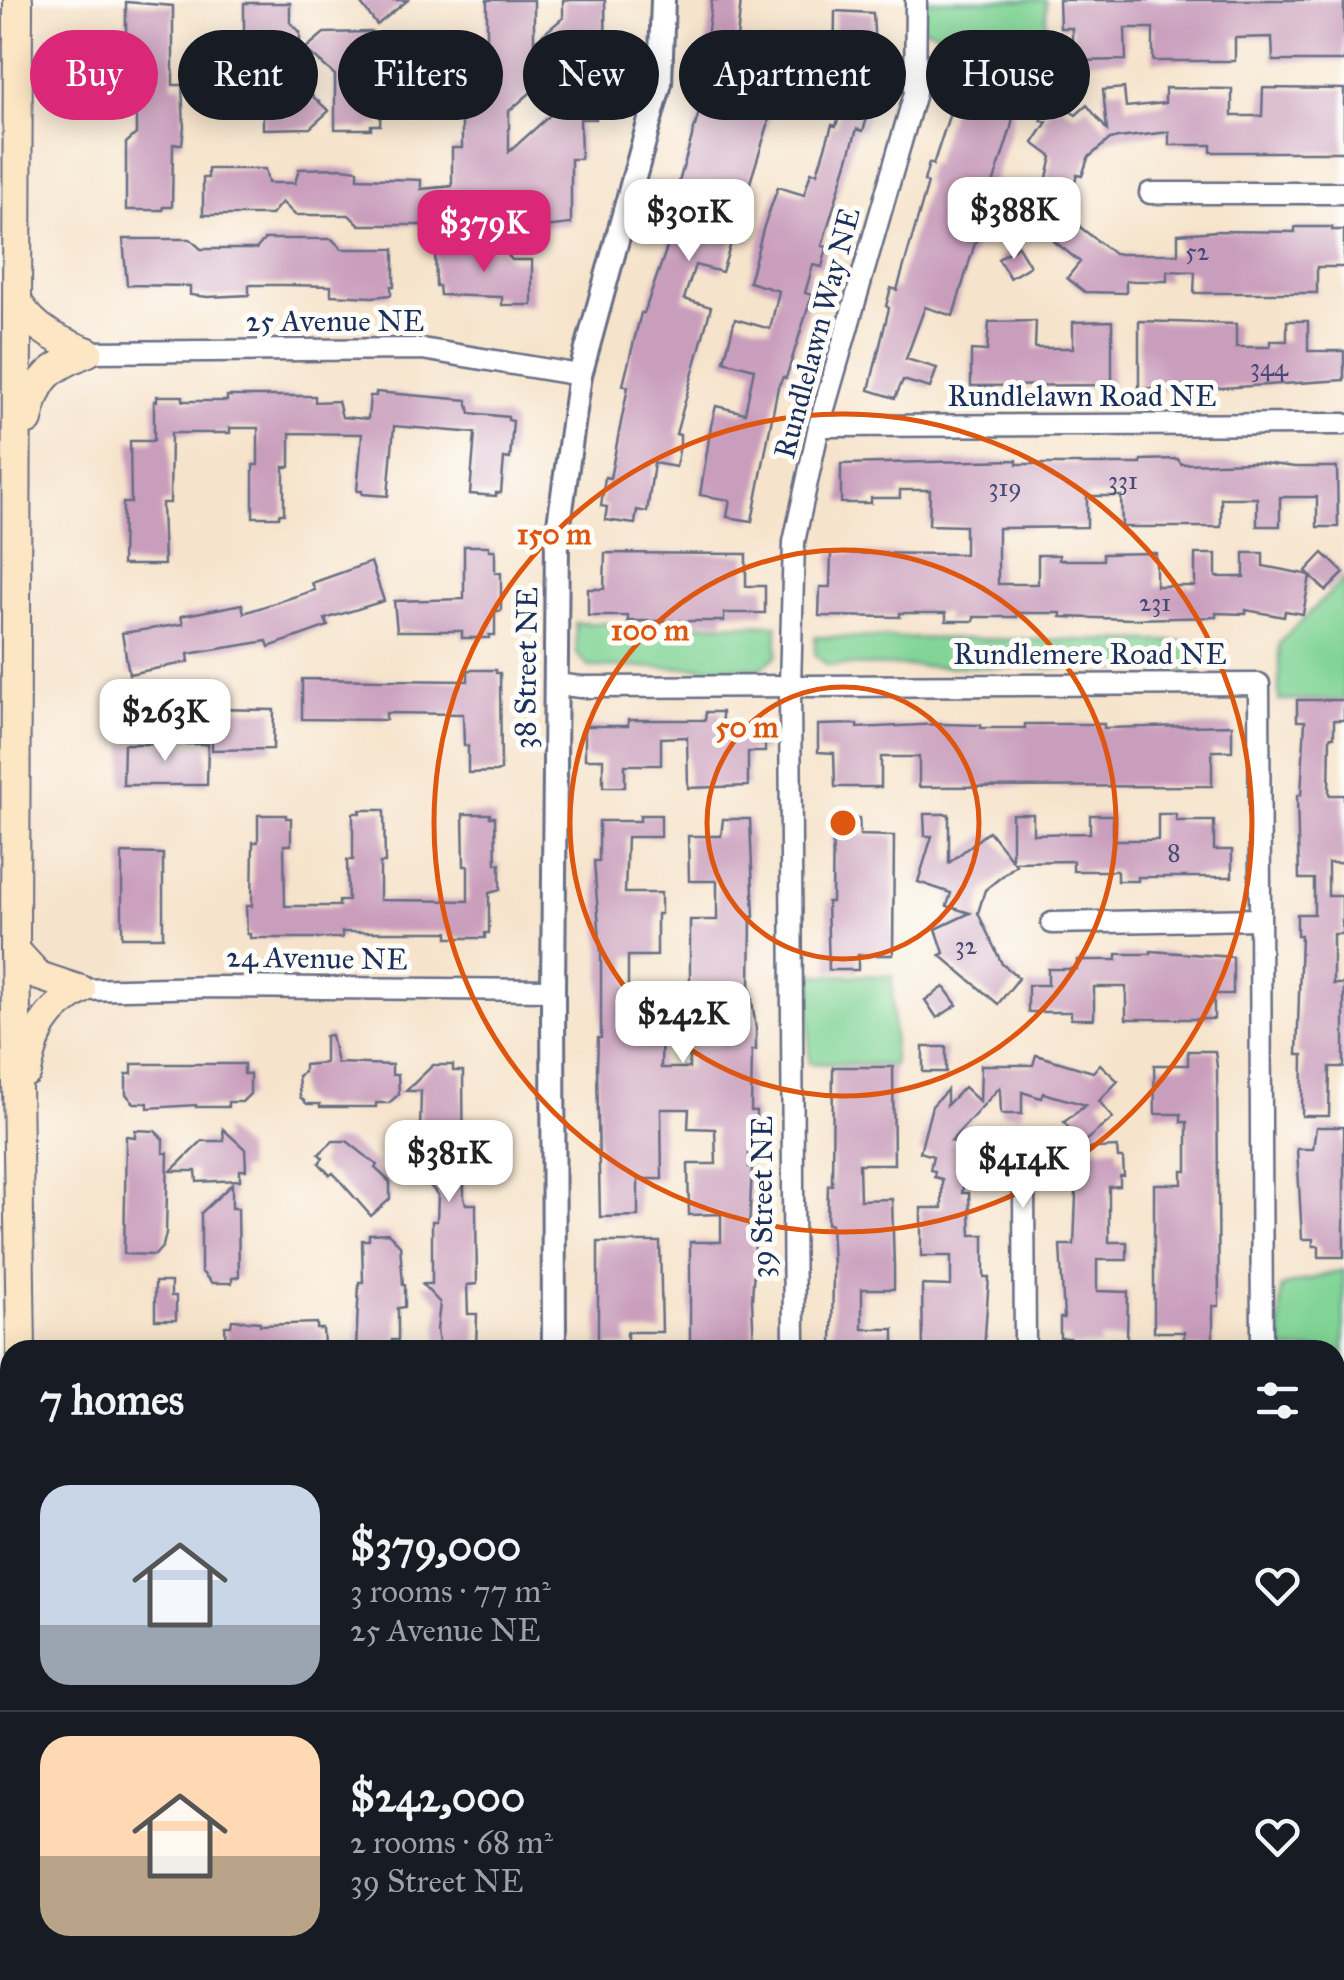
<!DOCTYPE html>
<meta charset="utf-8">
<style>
:root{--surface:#171b24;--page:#242831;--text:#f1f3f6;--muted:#9ea1a6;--line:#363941;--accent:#db2777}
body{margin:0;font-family:"IM FELL Great Primer",serif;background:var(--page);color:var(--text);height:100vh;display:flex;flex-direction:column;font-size:38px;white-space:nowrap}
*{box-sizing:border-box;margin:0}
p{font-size:32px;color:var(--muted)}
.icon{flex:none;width:55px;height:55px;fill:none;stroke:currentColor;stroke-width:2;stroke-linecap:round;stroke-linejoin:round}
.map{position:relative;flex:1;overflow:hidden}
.panel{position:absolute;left:0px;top:1340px;width:1345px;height:640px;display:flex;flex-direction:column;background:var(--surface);border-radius:30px 30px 0 0;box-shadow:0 5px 25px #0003}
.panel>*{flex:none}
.banner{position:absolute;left:30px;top:30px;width:1285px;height:90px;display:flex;gap:20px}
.price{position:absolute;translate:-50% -85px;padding:0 22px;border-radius:20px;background:#fff;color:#222;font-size:32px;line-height:65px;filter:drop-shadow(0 2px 5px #0008)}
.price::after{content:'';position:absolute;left:50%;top:60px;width:30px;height:22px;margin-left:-15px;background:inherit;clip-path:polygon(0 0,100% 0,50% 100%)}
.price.active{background:var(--accent);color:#fff}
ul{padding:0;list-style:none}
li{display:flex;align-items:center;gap:30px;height:250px;padding:0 40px}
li+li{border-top:2px solid var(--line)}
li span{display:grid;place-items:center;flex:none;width:280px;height:200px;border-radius:30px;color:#555}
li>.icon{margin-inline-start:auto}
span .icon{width:120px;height:120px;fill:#fffc;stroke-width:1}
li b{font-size:42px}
h2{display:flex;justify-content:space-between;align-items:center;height:120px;padding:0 40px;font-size:42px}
.pill{padding:0 35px;border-radius:45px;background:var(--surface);box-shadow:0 5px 25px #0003;font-size:35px;line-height:90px}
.pill.active{background:var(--accent);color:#fff}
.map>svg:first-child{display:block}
.built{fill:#f4cfdc}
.green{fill:#81d496;stroke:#4e827a;stroke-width:2.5}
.building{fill:#c99dbc;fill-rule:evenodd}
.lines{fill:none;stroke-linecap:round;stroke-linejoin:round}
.minor-casing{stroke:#686e84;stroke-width:25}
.tertiary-casing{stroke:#686e84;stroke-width:28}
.secondary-casing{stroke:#686e84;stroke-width:32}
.minor{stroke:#fff;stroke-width:20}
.tertiary{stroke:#fff;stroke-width:22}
.secondary{stroke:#fce6c4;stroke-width:28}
.ring{fill:none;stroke:#de5710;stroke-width:5}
.labels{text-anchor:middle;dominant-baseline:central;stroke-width:10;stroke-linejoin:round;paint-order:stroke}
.number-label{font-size:25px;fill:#464a76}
.street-label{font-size:30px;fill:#1b2f5e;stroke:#fdfcf7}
.centre{fill:#de5710;stroke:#fdfcf7;stroke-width:5}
.ring-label{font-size:30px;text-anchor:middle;font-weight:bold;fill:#de5710;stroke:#fdfcf7;stroke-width:10;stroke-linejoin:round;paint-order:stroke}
</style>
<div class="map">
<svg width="1344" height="1980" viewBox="0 0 1344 1980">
<rect width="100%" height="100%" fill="#fdfcf7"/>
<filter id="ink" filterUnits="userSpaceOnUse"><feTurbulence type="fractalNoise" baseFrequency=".01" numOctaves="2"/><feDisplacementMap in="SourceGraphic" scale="20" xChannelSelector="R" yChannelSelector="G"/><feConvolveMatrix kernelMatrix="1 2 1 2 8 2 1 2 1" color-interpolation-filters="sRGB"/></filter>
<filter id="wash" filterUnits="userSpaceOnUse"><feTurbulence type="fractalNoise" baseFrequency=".0048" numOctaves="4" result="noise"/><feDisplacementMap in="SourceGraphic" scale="40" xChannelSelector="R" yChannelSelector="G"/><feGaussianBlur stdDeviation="2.25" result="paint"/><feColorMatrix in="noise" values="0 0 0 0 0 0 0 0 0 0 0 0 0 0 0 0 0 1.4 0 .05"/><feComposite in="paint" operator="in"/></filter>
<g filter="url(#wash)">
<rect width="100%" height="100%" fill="#f6e3cb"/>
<polygon class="built" points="1335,1559 1344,1563 1344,1792 1335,1785"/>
<g class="green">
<polygon points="916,0 1046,0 1046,63 1033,63 915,25"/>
<polygon points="1344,579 1344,700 1279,700 1279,643"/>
<polygon points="575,623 777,625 777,655 762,668 589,667 577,654"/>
<polygon points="815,637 1226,642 1196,670 827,665 815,655"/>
<polygon points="810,975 892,976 894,1065 809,1063"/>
<polygon points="1344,1270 1344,1563 1335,1559 1335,1350 1280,1350 1281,1287"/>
</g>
<g id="blocks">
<g class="building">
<polygon points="358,0 408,0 377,25"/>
<path d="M487,0H534V42L563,18V0H605L606,85H595L596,119H580L581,159H571V224L544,227L511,199L499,211H462V208L441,207L425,225H359L349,215H295L282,202L271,215H203V178H208V169H265L268,183H295L299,169L342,168L358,170V178L421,180V189L452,186V148H462V114H477L478,68H487ZM536,88L557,109L509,152V111Z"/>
<polygon points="712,0 741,0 737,39 782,44 780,65 742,61 737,99 771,105 768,125 722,272 695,265 684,299 711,307 676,434 680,435 680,445 676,467 654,463 647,512 637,510 635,524 605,520 607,507 601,506 605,477 610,478 628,387 623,385 641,313 644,313 672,233 669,232 682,190 677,189 699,112 708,61 704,60"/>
<polygon points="1059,0 1344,0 1344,61 1273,61 1272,37 1235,38 1235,61 1153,61 1153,28 1125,28 1126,60 1072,61 1072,28 1060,28"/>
<polygon points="126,2 173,6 173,85 182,85 184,127 182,144 173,144 173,148 172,207 163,207 163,210 126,210 126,143 136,134 136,79 126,69"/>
<polygon points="244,3 290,3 290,22 300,32 300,85 329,111 310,128 263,129 263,95 254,95 253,33 244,33"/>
<polygon points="835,11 873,13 877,86 863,131 857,129 822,246 827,247 822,267 813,265 805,293 812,295 786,378 783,377 778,387 752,521 727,517 730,500 700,495 711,426 716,406 745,413 754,369 724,361 735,319 770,329 779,291 749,282 764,226 778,187 804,195 811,172 817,173 832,125 836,126 849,83 834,82"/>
<polygon points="372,32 372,66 380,65 382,84 380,125 371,125 371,129 335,129 335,75 305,49 324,33"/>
<polygon points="958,40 1030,62 1024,81 1019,80 1011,128 989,197 962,187 950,224 978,233 953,316 925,307 906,359 937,368 930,388 903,380 895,398 869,390 889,308 886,306 891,288 897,290 928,183 924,181 929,163 933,165 950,113 955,78 947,76"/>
<polygon points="1124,88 1126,107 1165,103 1165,88 1232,89 1232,116 1262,116 1263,88 1344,89 1344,152 1211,152 1211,145 1169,145 1169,132 1110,139 1088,158 1082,176 1077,175 1070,195 1080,227 1114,254 1178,254 1178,234 1218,231 1295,232 1295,227 1332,227 1332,230 1344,230 1344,267 1317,267 1317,293 1194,293 1195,272 1167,271 1167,281 1126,281 1126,293 1085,292 1067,278 1080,262 1054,241 1042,198 1052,157 1033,143 1047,122 1041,121 1054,101 1076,115 1087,105 1107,130 1103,90"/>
<polygon points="123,239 190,239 201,249 256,249 265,239 332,239 342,249 394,249 394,286 391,286 391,295 373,297 331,295 331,286 287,285 249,285 249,295 208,297 190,295 190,286 127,285"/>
<polygon points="1018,246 1030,266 1010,278 998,259"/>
<polygon points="435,249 503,249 512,260 532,260 532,305 502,305 502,297 440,295 439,286 436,286"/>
<polygon points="1036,321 1035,348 1073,348 1073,322 1112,321 1112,385 971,386 971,350 987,351 989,322"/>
<polygon points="1139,321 1236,324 1236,347 1270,347 1270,341 1287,341 1287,321 1308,321 1308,351 1344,351 1344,380 1190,390 1139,388"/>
<polygon points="376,392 467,400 470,413 508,417 508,420 513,421 510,459 504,458 501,493 496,493 496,496 470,494 475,433 394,426 388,496 362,494 362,491 357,491 362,434 290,433 290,467 284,467 284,514 279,514 279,517 253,517 253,465 258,465 258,428 230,428 230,433 171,433 170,503 162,503 164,565 122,565 123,503 131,503 130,441 154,441 154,401 157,401 157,396 183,396 183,401 227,401 227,396 315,396 315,402 338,401 342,417 368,419 370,396 376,396"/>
<polygon points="1178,459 1181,464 1254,462 1295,467 1337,467 1338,527 1317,527 1317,497 1280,497 1280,526 1257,526 1257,498 1221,498 1221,527 1122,527 1121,496 1087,496 1087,527 998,528 998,584 1038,584 1038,555 1059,555 1059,560 1103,560 1103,554 1156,553 1156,586 1195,586 1195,554 1216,554 1216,577 1244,577 1244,553 1263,553 1263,566 1310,575 1306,571 1323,553 1344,573 1326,591 1310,576 1303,614 1285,611 1284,617 1246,610 1246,614 1216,613 1216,617 1132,619 1061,617 1061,613 1017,613 1017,617 974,617 974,621 946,621 946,613 900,613 900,617 819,616 820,587 830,587 831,553 965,554 965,526 929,525 930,490 900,490 900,498 871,498 871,503 841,503 841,464 1017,460 1017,464 1141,464 1141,460"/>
<polygon points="464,546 489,546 489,550 495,550 495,573 501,573 501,611 495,611 495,635 489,635 489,638 462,638 462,631 397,631 394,601 464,599"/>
<polygon points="605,553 746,554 746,586 765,586 765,613 724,613 724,621 628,621 628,616 588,616 588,589 604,589"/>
<polygon points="371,562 384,601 325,619 328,626 269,647 267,641 188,654 189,662 129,674 122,633 183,624 181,616 242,604 244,613 315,590 312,583"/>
<polygon points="468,670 496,670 496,673 500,673 501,770 496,772 468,773 468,746 464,746 463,714 386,713 386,720 302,719 302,679 468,681"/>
<polygon points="1297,700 1344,700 1344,720 1334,720 1334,737 1330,737 1329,795 1344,795 1344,863 1328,863 1328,896 1342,896 1342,934 1333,934 1333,984 1344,984 1344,1067 1330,1067 1329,1116 1302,1116 1303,1055 1297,1055 1301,935 1297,935 1297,914 1314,914 1314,879 1299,879 1297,795 1301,795 1305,721 1297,721"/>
<polygon points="212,709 274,710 273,749 212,750"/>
<polygon points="706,712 722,712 722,724 765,726 765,752 748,752 748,786 688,788 687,737 661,738 661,765 625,765 625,787 603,787 603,759 585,759 585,726 628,726 628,720 705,720"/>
<polygon points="857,724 857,728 942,724 981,725 981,728 1025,728 1025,724 1104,724 1104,728 1232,725 1232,751 1212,751 1212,786 919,787 919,757 881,757 881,787 835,787 834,753 818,752 818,725"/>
<polygon points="124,744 208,744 207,785 123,785"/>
<polygon points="360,810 384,810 385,863 380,863 380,900 468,901 468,866 464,866 463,814 490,814 490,817 495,817 496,864 500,864 500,890 489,893 489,933 485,933 485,938 448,938 448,932 342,932 342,938 250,938 250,934 247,934 246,906 252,906 253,842 258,842 258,815 286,815 286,818 291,818 291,845 284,845 285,906 339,906 339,901 348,901 347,860 353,860 353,813 360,813"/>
<polygon points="924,814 949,814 949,863 989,831 1012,860 1012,814 1033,814 1033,834 1090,833 1090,815 1113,815 1113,840 1158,840 1158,814 1176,814 1176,821 1214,821 1214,850 1232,850 1232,877 1138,877 1138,881 1117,881 1117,871 1073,871 1073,861 1014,862 1016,865 985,890 978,913 1002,964 1019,978 998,1004 940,955 944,953 936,929 970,913 947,906 951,893 918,882 932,836 925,836"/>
<polygon points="640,815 661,815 661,837 627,837 625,893 661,893 661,914 657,914 657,956 628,956 628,1009 662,1010 661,1068 689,1068 689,1045 719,1045 719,1006 690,1007 690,920 717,920 717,881 689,881 688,836 721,836 723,819 750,819 754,917 751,917 750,986 756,1029 756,1050 752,1050 751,1111 756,1111 756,1132 749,1132 749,1167 752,1167 749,1232 752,1232 755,1251 752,1300 754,1346 690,1348 690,1242 721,1242 721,1214 689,1215 688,1164 716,1164 715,1129 688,1128 689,1109 661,1109 662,1179 638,1179 638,1216 600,1217 597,1069 598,1038 601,1038 601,954 594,861 599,861 599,821 640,821"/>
<polygon points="859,818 860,835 894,836 893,955 858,955 858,970 829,970 827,902 832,902 833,819"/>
<polygon points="122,853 163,854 163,937 122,937"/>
<polygon points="1151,951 1233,957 1233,994 1214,994 1214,1019 1126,1019 1126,987 1094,987 1094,1019 1071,1019 1071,1012 1028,1012 1028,985 1048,985 1048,969 1077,969 1077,960 1117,960 1117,954 1151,954"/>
<polygon points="944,987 957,1005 937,1018 925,1000"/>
<polygon points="331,1035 337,1063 392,1065 392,1075 398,1075 399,1094 389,1103 376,1103 376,1107 320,1107 320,1104 307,1104 300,1097 298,1076 304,1072 304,1065 325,1063 325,1036"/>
<rect x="923" y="1047" width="23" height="25"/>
<polygon points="1188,1051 1215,1051 1217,1067 1219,1306 1213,1306 1213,1348 1184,1348 1184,1332 1154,1332 1154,1184 1182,1184 1182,1171 1187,1171 1187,1122 1181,1122 1181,1114 1155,1114 1154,1065 1188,1065"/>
<polygon points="1036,1055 1093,1072 1100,1064 1118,1081 1099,1101 1113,1118 1075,1149 1117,1147 1118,1158 1123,1158 1124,1176 1120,1176 1120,1186 1109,1187 1109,1242 1127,1242 1127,1260 1097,1260 1097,1291 1128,1292 1127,1339 1100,1339 1100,1346 1070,1346 1070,1338 1060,1338 1060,1318 1064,1318 1060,1245 1074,1245 1076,1196 1072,1132 1064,1122 1086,1105 1043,1093 1041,1098 1022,1092 1022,1114 1001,1114 1000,1087 951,1141 970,1145 962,1193 969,1193 971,1235 984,1235 984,1277 989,1277 984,1350 923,1350 922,1285 951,1286 951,1256 921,1256 921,1208 942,1208 942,1179 934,1177 935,1171 930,1170 933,1156 920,1152 932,1106 947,1090 947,1105 964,1087 980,1102 981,1065 1033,1065"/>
<polygon points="132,1064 244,1064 244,1074 250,1074 250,1094 242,1102 228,1102 228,1107 196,1107 196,1105 148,1108 148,1103 134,1103 126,1094 126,1074 132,1074"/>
<polygon points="433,1065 453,1065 453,1071 463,1071 464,1198 466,1204 476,1204 476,1212 477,1284 467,1285 468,1314 477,1314 476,1350 440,1350 437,1330 440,1303 422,1284 432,1284 432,1221 437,1221 438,1195 425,1180 425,1167 419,1167 421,1091 406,1091"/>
<polygon points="833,1067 893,1067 894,1164 859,1164 860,1200 892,1199 894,1268 894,1289 862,1289 862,1329 894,1329 894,1349 832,1348 833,1265 831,1224 827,1224 828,1185 832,1185"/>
<polygon points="1316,1127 1344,1127 1344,1257 1319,1257 1319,1246 1313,1246 1313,1239 1302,1239 1297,1149 1313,1149"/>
<polygon points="223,1129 245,1149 246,1170 240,1170 240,1180 197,1182 196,1171 171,1171 202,1141 224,1141"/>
<polygon points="135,1130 155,1131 163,1139 163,1153 168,1153 166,1233 163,1246 155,1255 124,1254 126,1136 135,1137"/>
<polygon points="333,1141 347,1141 377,1165 375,1168 390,1182 390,1199 371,1216 333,1173 330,1175 319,1163 323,1158 319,1154"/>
<polygon points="232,1184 232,1208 238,1208 239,1277 232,1278 232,1283 212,1283 201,1271 201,1213"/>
<polygon points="388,1233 400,1245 403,1285 405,1285 405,1307 398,1308 398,1340 392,1340 392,1348 389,1350 356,1350 359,1282 363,1282 362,1240 369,1240 369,1234"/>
<polygon points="598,1242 660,1242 662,1332 627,1332 627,1346 598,1347"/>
<polygon points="155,1282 171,1282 171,1296 176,1296 176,1320 155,1320"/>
<polygon points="232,1320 260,1322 260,1325 317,1323 317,1329 323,1329 324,1344 321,1344 321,1350 230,1350 226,1346 225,1326 231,1326"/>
</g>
</g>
</g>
<g filter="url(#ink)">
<use href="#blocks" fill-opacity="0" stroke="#686e84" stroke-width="2.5"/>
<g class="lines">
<defs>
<g id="minor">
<polyline points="1150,193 1344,193"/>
<polyline points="88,352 422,349 580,375"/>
<polyline points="819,426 1344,424"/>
<polyline points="555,684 581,687 1259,684 1262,1350"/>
<polyline points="1052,923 1259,919"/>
<polyline points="81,990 211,987 553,990"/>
<polyline points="1024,1189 1025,1350"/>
<polyline points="794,1350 790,685 794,542 819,426 915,93 916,0"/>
<polyline points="87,1970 88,1980"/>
<polyline points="339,1970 339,1980"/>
<polyline points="572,1970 572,1980"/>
<polyline points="1126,1970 1142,1980"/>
<polyline points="1206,1980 1213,1970"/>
</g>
<g id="tertiary">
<polyline points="554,1350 553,990 557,538 580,375 660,83 663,0"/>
<polyline points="0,1645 10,1644"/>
<polyline points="0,1674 10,1674"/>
<polyline points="1335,1823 1344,1829"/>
</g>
<g id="secondary">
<polyline points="18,0 15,950 21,1350"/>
<path d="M19,304C36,331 60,341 88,352"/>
<path d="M28,420C37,377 48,369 88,352"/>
<polyline points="15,950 39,976 81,990"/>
<path d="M27,1072C36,1031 43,1012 81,990"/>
<polyline points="18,1980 18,1970"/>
</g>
</defs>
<use href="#minor" class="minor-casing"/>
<use href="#tertiary" class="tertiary-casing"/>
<use href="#secondary" class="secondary-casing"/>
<use href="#minor" class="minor"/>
<use href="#tertiary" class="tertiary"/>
<use href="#secondary" class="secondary"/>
</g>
</g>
<g class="ring">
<circle cx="843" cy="823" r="136"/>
<circle cx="843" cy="823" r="273"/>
<circle cx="843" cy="823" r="409"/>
</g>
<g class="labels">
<g class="number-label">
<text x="1197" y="251">52</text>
<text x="1269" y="367">344</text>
<text x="1123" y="480">331</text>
<text x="1005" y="487">319</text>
<text x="1155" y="602">231</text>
<text x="1174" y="852">8</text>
<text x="966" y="945">32</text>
</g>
<g class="street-label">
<text x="335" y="321">25 Avenue NE</text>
<text transform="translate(817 333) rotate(-75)">Rundlelawn Way NE</text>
<text x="1082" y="396">Rundlelawn Road NE</text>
<text x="1090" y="654">Rundlemere Road NE</text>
<text transform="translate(526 668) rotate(-89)">38 Street NE</text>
<text transform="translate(317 958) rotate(1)">24 Avenue NE</text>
<text transform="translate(762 1197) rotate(-90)">39 Street NE</text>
</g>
</g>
<circle cx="843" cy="823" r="15" class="centre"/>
<g class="ring-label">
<text x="554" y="544">150 m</text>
<text x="650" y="640">100 m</text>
<text x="747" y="737">50 m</text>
</g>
</svg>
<b class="price" style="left:1014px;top:262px">$388K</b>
<b class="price" style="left:689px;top:264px">$301K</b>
<b class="price active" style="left:484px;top:275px">$379K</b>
<b class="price" style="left:165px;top:764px">$263K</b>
<b class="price" style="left:683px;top:1066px">$242K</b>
<b class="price" style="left:449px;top:1205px">$381K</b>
<b class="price" style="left:1023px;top:1211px">$414K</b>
<div class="banner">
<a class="pill active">Buy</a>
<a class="pill">Rent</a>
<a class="pill">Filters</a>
<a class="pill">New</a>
<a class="pill">Apartment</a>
<a class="pill">House</a>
</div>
<section class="panel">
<h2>7 homes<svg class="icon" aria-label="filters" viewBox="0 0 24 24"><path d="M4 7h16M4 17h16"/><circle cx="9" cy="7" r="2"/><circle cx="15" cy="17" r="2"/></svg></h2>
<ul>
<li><span style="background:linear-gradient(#c9d6e8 70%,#9aa5b1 0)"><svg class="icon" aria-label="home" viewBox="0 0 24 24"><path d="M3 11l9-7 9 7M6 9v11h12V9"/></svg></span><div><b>$379,000</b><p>3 rooms · 77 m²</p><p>25 Avenue NE</p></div><svg class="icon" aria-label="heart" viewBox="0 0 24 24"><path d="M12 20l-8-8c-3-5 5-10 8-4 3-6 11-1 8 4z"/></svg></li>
<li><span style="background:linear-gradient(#ffd9b3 60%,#b9a48a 0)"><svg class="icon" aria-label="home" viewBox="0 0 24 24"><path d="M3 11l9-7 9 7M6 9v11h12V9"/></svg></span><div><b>$242,000</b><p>2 rooms · 68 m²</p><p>39 Street NE</p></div><svg class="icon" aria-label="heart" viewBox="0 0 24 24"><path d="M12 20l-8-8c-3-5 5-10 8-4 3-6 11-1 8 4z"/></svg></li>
</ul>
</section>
</div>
